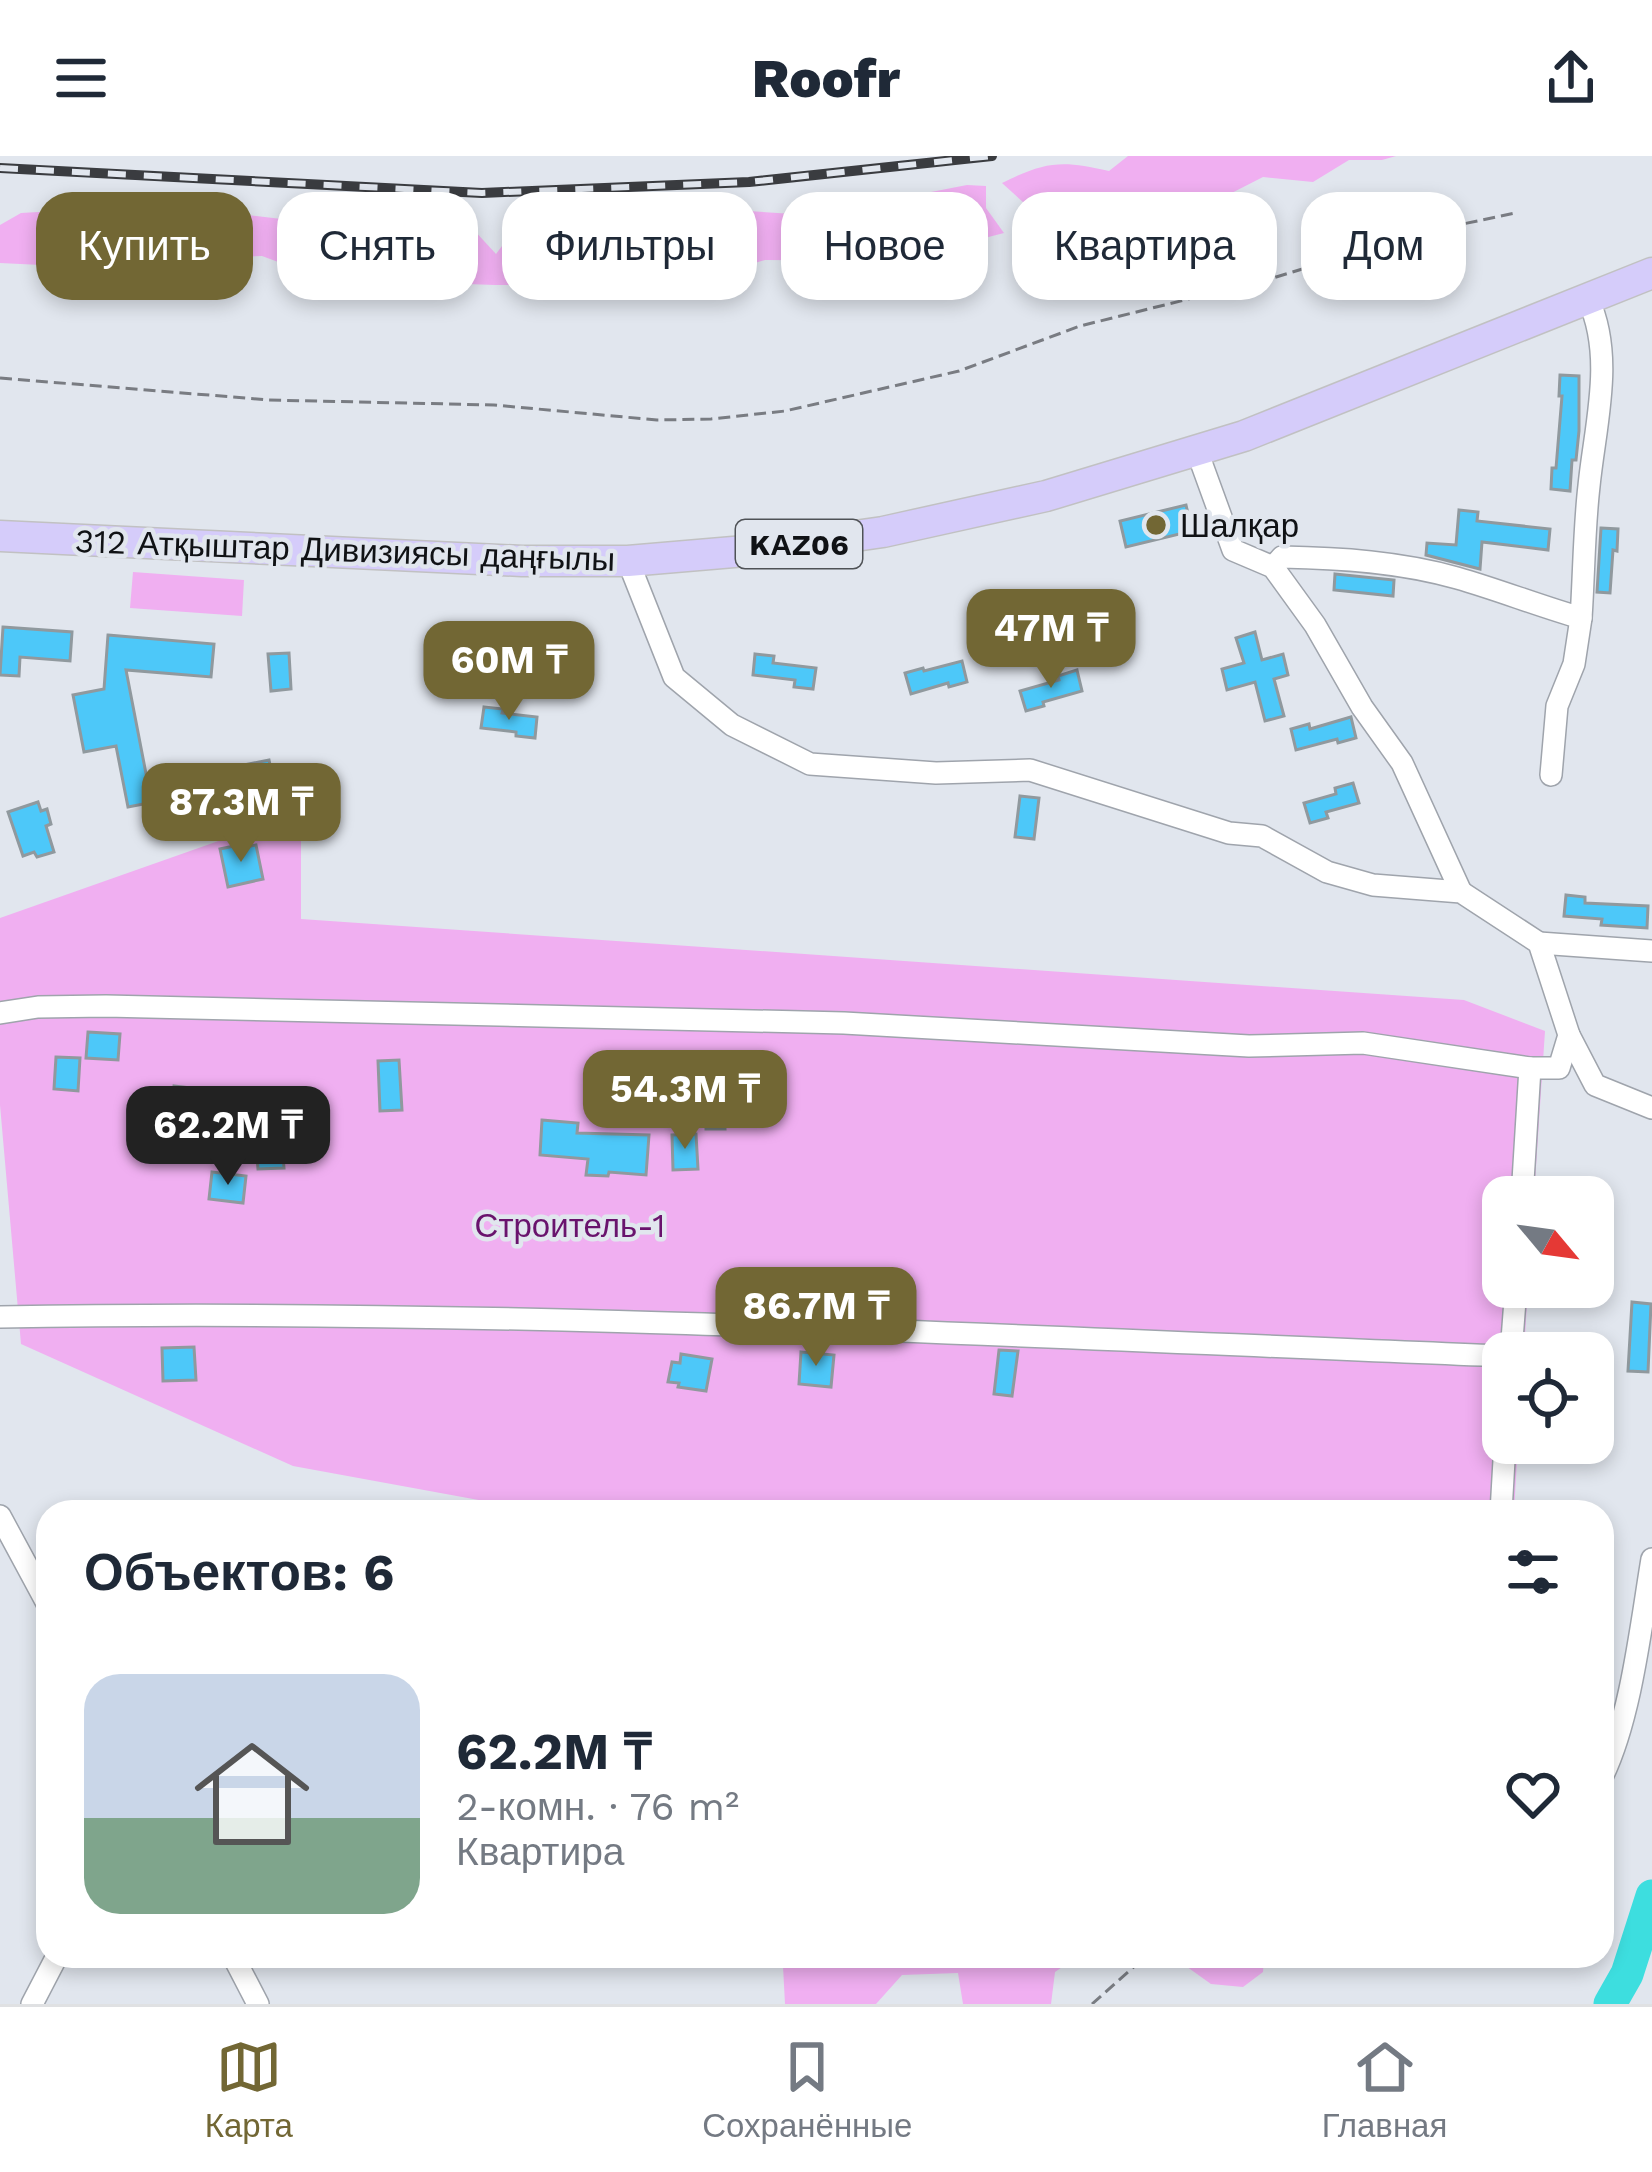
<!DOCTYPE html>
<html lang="ru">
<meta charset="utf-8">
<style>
:root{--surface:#fff;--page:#f2f2f3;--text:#1f2937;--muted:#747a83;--line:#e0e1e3;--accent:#726734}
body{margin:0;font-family:"Work Sans",sans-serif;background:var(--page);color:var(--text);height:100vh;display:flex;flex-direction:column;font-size:45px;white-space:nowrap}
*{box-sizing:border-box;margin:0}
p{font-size:39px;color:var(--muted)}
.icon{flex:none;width:66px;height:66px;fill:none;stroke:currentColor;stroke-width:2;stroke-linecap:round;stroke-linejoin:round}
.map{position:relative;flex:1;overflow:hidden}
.panel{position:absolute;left:36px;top:1344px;width:1578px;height:468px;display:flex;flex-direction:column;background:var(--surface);border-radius:36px;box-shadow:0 6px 18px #0003}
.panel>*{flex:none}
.guide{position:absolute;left:36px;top:36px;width:1581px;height:108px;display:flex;gap:24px}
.needle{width:78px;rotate:119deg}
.tools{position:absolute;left:1482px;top:1020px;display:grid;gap:24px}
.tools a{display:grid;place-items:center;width:132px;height:132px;border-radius:24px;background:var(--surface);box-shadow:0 6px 18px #0003;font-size:60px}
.price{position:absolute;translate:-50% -102px;padding:0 27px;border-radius:24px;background:var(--accent);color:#fff;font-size:39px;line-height:78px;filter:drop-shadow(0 3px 6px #0008)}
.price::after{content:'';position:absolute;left:50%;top:72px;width:36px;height:27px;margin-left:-18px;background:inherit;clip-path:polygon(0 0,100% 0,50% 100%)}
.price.on{background:#222;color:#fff}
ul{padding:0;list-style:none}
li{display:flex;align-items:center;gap:36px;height:300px;padding:0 48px}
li+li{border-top:3px solid var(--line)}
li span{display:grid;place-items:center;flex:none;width:336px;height:240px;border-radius:36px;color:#555}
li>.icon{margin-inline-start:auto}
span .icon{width:144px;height:144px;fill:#fffc;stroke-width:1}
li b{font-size:51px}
h2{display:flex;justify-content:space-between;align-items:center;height:144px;padding:0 48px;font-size:51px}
.chip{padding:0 42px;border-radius:36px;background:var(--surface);box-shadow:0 6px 18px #0003;font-size:42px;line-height:108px}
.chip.on{background:var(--accent);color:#fff}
header{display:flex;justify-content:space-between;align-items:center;height:156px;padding:0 48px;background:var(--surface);font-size:54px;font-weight:800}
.menu{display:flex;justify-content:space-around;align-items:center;height:168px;border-top:3px solid var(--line);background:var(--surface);font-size:33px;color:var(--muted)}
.menu a{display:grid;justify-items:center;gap:6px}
.menu .on{color:var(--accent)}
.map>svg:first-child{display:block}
.green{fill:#f0aff1}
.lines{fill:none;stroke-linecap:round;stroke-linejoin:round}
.river{stroke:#3ddedf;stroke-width:33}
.building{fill:#4dc8f9;stroke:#90999e;stroke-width:3}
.minor-casing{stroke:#9fa4ac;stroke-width:24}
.highway-casing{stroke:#c1c1c2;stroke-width:33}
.path{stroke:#797c82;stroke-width:3;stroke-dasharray:12 6;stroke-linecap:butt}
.minor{stroke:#fff;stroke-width:21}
.highway{stroke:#d5ccfa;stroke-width:30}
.rail-casing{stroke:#3a3c40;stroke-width:10}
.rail{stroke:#e1e6ee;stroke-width:6;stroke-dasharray:18;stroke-linecap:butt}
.poi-dot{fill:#726734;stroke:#e1e6ee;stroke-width:4.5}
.labels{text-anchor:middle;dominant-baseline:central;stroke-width:9;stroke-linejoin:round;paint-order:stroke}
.shield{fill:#e1e6ee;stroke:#4f5256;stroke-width:3}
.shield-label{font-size:30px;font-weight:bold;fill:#101215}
.poi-label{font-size:33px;fill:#101215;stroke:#e1e6ee;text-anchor:start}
.street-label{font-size:33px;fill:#101215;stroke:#e1e6ee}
.park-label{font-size:33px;fill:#69136d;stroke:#e1e6ee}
</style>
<header><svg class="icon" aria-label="menu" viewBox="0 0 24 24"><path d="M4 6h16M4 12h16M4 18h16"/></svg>Roofr<svg class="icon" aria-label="share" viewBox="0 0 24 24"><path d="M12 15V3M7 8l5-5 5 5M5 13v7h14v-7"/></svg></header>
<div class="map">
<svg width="1652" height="1848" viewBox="0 0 1652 1848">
<rect width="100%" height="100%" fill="#e1e6ee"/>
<g class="green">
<path d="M1128,0H1396L1382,4H1349L1313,26L1263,21L1214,46L1141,48L1043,70L1025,48L1002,27C1046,5 1062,4 1109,15Z"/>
<polygon points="967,29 986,30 986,52 1004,77 896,105 765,104 728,115 617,128 495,129 324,123 262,100 232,101 205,117 0,107 0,69 21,57 90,53 148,57 172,50 307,66 356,61 415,69 461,60 496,98 511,78 536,73 600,75 669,67 715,67 748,55 793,58 871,56 931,36"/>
<polygon points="133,416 244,424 242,460 130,452"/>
<polygon points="301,656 301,763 1464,844 1545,875 1534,1041 1503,1041 1503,1131 1528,1131 1524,1197 1503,1197 1503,1287 1518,1287 1514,1356 544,1356 293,1310 21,1188 0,949 0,762"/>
<polygon points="802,1800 1078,1800 1055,1816 1051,1848 963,1848 958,1817 902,1819 876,1848 785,1848 783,1810"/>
<polygon points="1186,1800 1264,1800 1263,1816 1243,1831 1211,1828 1183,1808"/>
</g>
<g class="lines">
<polyline class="river" points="1610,1848 1627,1818 1652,1740"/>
</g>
<g class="building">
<polygon points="1560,219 1579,220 1579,275 1576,304 1572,304 1570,335 1551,333 1552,312 1556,312 1562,240 1559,240"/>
<polygon points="1186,349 1192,375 1126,391 1120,365"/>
<polygon points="1459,354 1478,356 1477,365 1550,373 1548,394 1482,386 1480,413 1426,399 1427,387 1456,389"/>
<polygon points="1601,372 1618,373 1617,395 1613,394 1610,437 1597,436"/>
<polygon points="1335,418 1394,424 1393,440 1334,434"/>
<polygon points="3,471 72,476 70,505 20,501 19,520 0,519"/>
<polygon points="1255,476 1262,504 1283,498 1288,519 1274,523 1284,560 1265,565 1255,526 1227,534 1222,513 1244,507 1236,482"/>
<polygon points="108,479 214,488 211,521 126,514 148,628 269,604 273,623 128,651 116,590 84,596 73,539 104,533"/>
<polygon points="289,497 291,533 271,535 268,498"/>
<polygon points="755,498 774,500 773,507 816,512 813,533 794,531 795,524 753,519"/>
<polygon points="962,505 967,526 949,531 948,527 911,538 905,517 923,512 924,515"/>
<polygon points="1077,514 1082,535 1043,546 1044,550 1026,555 1020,535 1059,524 1058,520"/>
<polygon points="484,551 503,553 502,557 537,561 535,582 516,580 516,576 481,572"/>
<polygon points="1351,561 1356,582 1338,587 1337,583 1296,594 1291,573 1309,568 1310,573"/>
<polygon points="1353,627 1359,647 1326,656 1328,662 1310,667 1304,647 1336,638 1335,632"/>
<polygon points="1020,640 1039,642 1034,683 1015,681"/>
<polygon points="38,646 41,655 47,653 51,668 46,670 54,696 37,701 34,696 23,700 8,656"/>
<polygon points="256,689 263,723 228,731 220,693 234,690 235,693"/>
<polygon points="1566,739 1585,741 1585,747 1648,750 1647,772 1601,769 1602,763 1564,760"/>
<polygon points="88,876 120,878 118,904 86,902"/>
<polygon points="56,901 80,902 78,935 54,933"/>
<polygon points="399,904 402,954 380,955 378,905"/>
<polygon points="723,909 725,973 706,973 705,910"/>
<polygon points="174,930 200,933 197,963 170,960"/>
<polygon points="542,964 578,967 577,977 649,979 646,1019 609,1016 608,1020 586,1019 588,1003 540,999"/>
<polygon points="281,975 284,1012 258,1013 255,977"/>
<polygon points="696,978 698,1013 673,1014 672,979"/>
<polygon points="212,1016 246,1020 243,1047 209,1043"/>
<polygon points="1632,1146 1651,1148 1648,1216 1628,1215"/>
<polygon points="194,1191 196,1224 163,1225 162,1192"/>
<polygon points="999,1194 1018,1195 1012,1240 994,1238"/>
<polygon points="801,1196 834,1199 831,1231 799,1228"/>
<polygon points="681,1198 712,1203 706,1235 678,1231 679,1227 668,1226 672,1206 680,1207"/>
</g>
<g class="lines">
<defs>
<g id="minor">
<polyline points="1197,295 1233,394 1273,411 1315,469 1362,551 1402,607 1461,736"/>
<polyline points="628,405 674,521 732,569 810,608 936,617 1030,614 1229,677 1262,680 1327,716 1373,729 1461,736 1539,787 1569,879 1559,912 1530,912 1522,1041"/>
<path d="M1273,411L1282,401C1340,402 1401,406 1457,422C1499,434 1539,450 1581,462C1584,418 1584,373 1589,330C1595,269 1615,201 1588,143"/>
<polyline points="1551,619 1557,550 1574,508 1581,462"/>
<polyline points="1539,787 1652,795"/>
<polyline points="0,857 38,851 106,850 844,867 1249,890 1363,887 1530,912"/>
<polyline points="1569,879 1595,929 1652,952"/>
<path d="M0,1161C501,1152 1002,1180 1503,1200"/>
<polyline points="1511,1197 1516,1131"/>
<polyline points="1501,1356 1505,1287"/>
<polyline points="0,1360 48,1449"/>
<path d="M1602,1621C1631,1562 1641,1469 1652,1403"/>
<polyline points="233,1800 258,1848"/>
<polyline points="32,1848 57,1800"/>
</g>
<polyline id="highway" points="0,380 522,405 628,405 757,394 883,376 1046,340 1244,280 1652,117"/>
</defs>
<use href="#minor" class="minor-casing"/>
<use href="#highway" class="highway-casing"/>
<g class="path">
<polyline points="0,222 269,244 494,249 657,264 711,263 785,255 959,215 1080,170 1273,122 1420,77 1515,57"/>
<polyline points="1092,1848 1146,1800"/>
</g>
<use href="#minor" class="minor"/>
<use href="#highway" class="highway"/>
<defs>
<polyline id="rail" points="0,12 482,37 749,26 992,0"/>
</defs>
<use href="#rail" class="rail-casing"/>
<use href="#rail" class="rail"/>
</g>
<circle class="poi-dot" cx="1156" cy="369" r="12"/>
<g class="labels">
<rect class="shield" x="736" y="364" width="126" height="48" rx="9"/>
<g class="shield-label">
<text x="799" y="388">KАZ06</text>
</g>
<g class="poi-label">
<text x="1180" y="369">Шалқар</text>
</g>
<g class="street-label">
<text transform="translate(345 394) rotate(2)">312 Атқыштар Дивизиясы даңғылы</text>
</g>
<g class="park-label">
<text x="570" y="1069">Строитель-1</text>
</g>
</g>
</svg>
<div class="tools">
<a><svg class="needle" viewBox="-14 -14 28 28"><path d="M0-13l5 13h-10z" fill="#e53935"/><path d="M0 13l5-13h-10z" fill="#747a83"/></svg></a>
<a><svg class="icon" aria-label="locate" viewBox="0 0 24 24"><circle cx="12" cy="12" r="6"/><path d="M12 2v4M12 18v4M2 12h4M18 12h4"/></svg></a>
</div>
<b class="price" style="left:1051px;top:535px">47M ₸</b>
<b class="price" style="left:509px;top:567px">60M ₸</b>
<b class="price" style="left:241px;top:709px">87.3M ₸</b>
<b class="price" style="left:685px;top:996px">54.3M ₸</b>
<b class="price on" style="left:228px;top:1032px">62.2M ₸</b>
<b class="price" style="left:816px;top:1213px">86.7M ₸</b>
<div class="guide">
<a class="chip on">Купить</a>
<a class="chip">Снять</a>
<a class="chip">Фильтры</a>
<a class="chip">Новое</a>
<a class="chip">Квартира</a>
<a class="chip">Дом</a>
</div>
<section class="panel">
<h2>Объектов: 6<svg class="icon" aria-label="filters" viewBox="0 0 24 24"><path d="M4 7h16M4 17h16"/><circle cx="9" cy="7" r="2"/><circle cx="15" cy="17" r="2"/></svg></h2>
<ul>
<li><span style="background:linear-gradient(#c9d6e8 60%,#7fa58c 0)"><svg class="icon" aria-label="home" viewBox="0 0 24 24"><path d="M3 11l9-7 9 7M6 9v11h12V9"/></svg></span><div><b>62.2M ₸</b><p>2-комн. · 76 m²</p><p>Квартира</p></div><svg class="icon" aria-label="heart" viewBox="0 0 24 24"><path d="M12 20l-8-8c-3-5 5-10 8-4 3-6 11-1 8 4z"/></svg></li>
</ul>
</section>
</div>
<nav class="menu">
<a class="on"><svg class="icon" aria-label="map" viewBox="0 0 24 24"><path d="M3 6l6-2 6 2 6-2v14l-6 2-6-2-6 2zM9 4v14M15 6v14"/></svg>Карта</a>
<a><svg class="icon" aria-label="saved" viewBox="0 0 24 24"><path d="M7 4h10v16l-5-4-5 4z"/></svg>Сохранённые</a>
<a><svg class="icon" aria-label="home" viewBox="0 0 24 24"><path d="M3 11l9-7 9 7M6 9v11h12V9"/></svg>Главная</a>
</nav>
